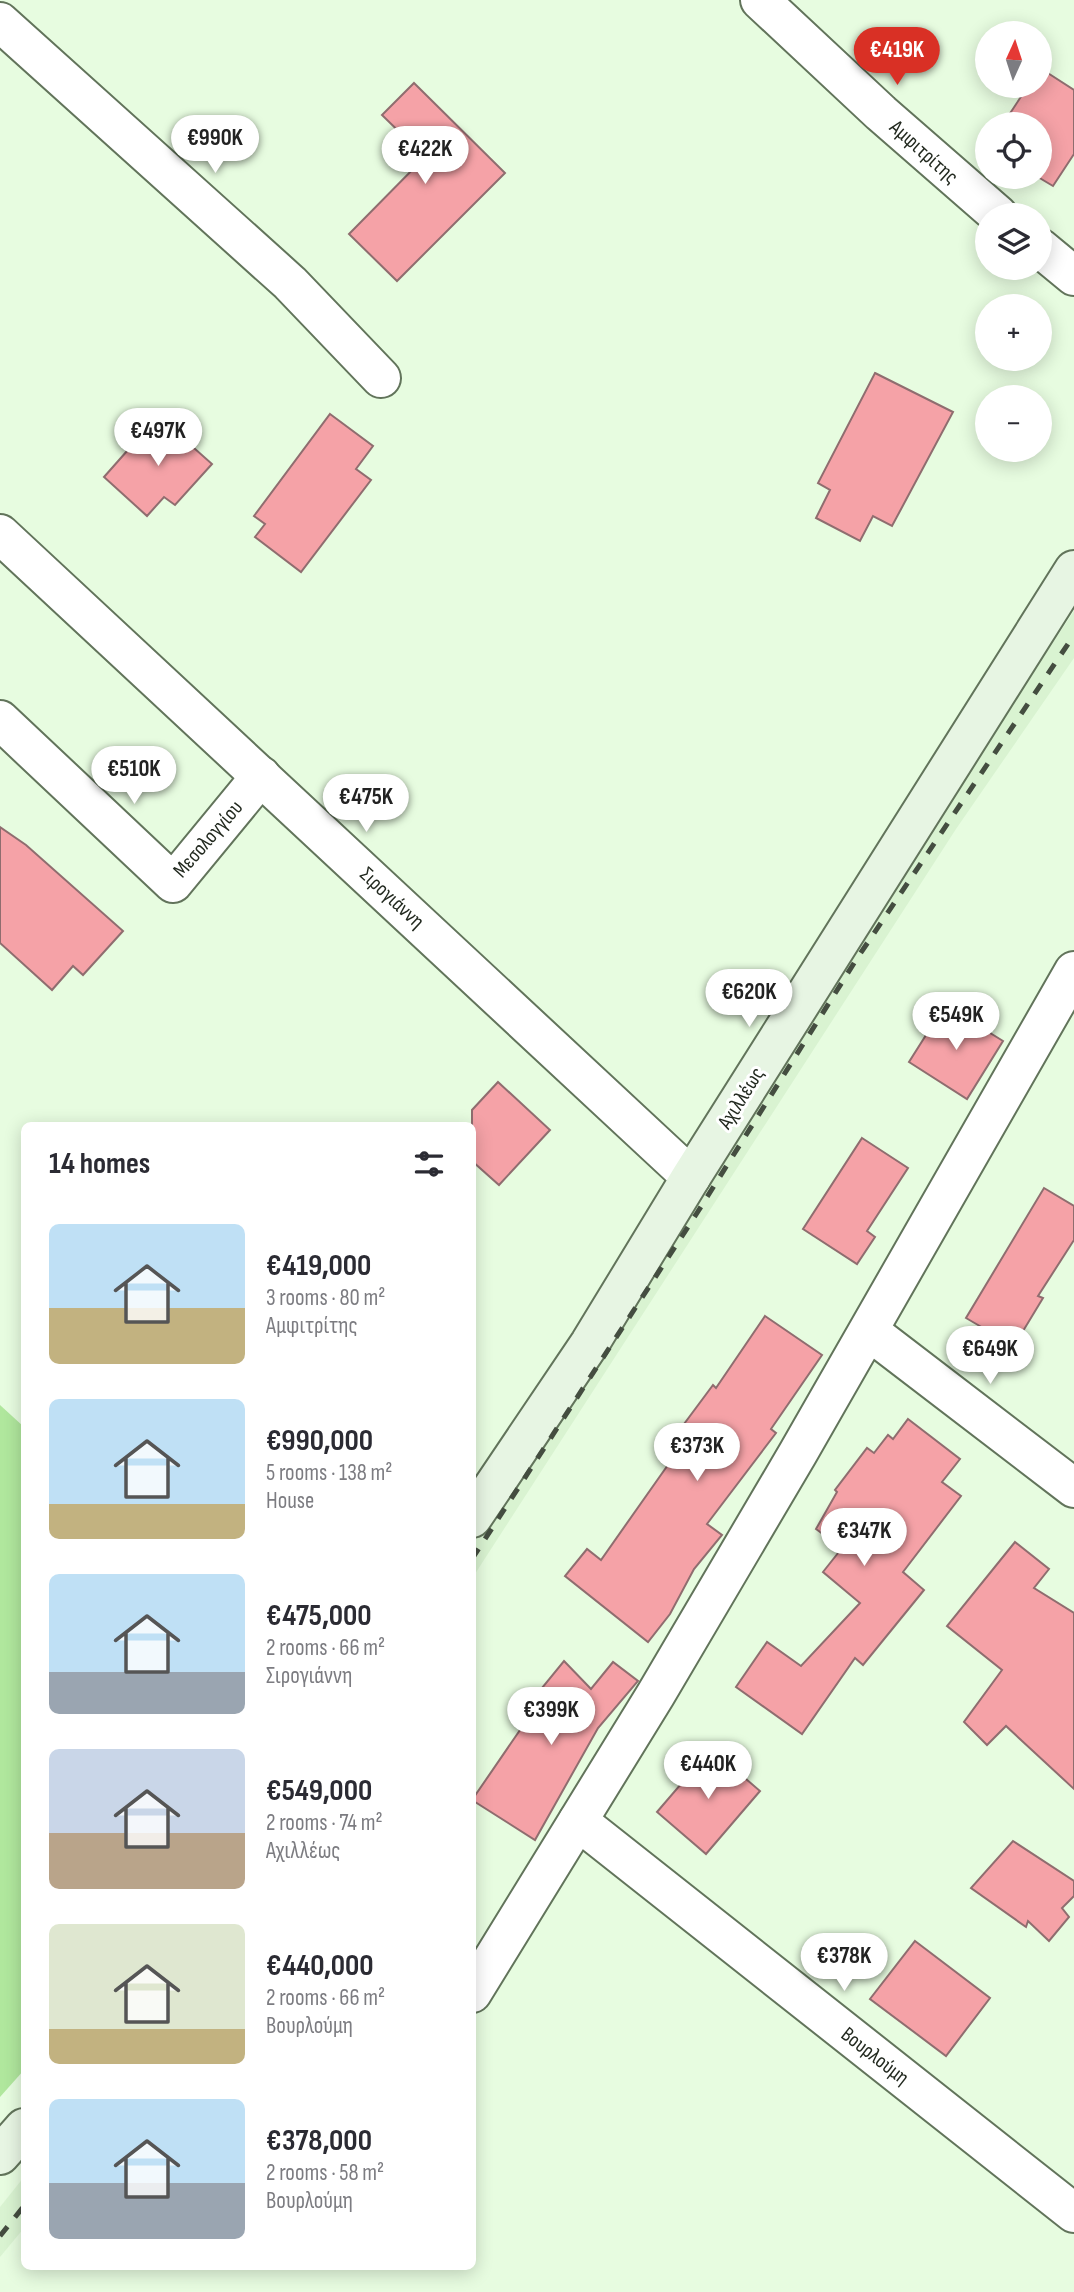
<!DOCTYPE html>
<meta charset="utf-8">
<style>
:root{--surface:#fff;--page:#f2f2f3;--text:#2b2b33;--muted:#7c7c81;--accent:#d93025}
body{margin:0;font-family:"Sofia Sans Condensed",sans-serif;background:var(--page);color:var(--text);height:100vh;display:flex;flex-direction:column;font-size:26px;white-space:nowrap}
*{box-sizing:border-box;margin:0}
p{font-size:23px;color:var(--muted)}
.icon{flex:none;width:38px;height:38px;fill:none;stroke:currentColor;stroke-width:2;stroke-linecap:round;stroke-linejoin:round}
.map{position:relative;flex:1;overflow:hidden}
.side{position:absolute;left:21px;top:1122px;width:455px;height:1148px;display:flex;flex-direction:column;background:var(--surface);border-radius:10px;box-shadow:0 4px 18px #0003}
.side>*{flex:none}
.needle{width:46px;rotate:3deg}
.buttons{position:absolute;left:975px;top:21px;display:grid;gap:14px}
.buttons a{display:grid;place-items:center;width:77px;height:77px;border-radius:50%;background:var(--surface);box-shadow:0 4px 18px #0003;font-size:35px}
.price{position:absolute;translate:-50% -60px;padding:0 16px;border-radius:24px;background:#fff;color:#222;font-size:23px;line-height:46px;filter:drop-shadow(0 2px 4px #0008)}
.price::after{content:'';position:absolute;left:50%;top:42px;width:21px;height:16px;margin-left:-10px;background:inherit;clip-path:polygon(0 0,100% 0,50% 100%)}
.price.current{background:var(--accent);color:#fff}
ul{padding:0;list-style:none}
li{display:flex;align-items:center;gap:21px;height:175px;padding:0 28px}
li span{display:grid;place-items:center;flex:none;width:196px;height:140px;border-radius:10px;color:#555}
li>.icon{margin-inline-start:auto}
span .icon{width:84px;height:84px;fill:#fffc;stroke-width:1}
li b{font-size:30px}
h2{display:flex;justify-content:space-between;align-items:center;height:84px;padding:0 28px;font-size:30px}
.map>svg:first-child{display:block}
.built{fill:#d9f3d1}
.green{fill:#b0e79d}
.building{fill:#f5a2a7;stroke:#8f6d6f;stroke-width:2}
.lines{fill:none;stroke-linecap:round;stroke-linejoin:round}
.street-casing{stroke:#62745b;stroke-width:42}
.secondary-casing{stroke:#62745b;stroke-width:42}
.street{stroke:#fff;stroke-width:38}
.secondary{stroke:#e7f5e3;stroke-width:38}
.rail{stroke:#444d40;stroke-width:5;stroke-dasharray:12 12;stroke-linecap:butt}
.labels{text-anchor:middle;dominant-baseline:central;stroke-width:6;stroke-linejoin:round;paint-order:stroke}
.street-label{font-size:21px;fill:#232a20;stroke:#fff}
</style>
<div class="map">
<svg width="1074" height="2292" viewBox="0 0 1074 2292">
<rect width="100%" height="100%" fill="#e7fce0"/>
<g class="built">
<polygon points="1074,611 1074,658 956,829 473,1577 473,1538 933,823"/>
<polygon points="24,2177 24,2228 0,2257 0,2207"/>
</g>
<polygon class="green" points="0,1405 24,1427 24,2070 0,2097"/>
<g class="building">
<polygon points="1040,68 1074,90 1074,154 1053,186 1038,177 1040,124 1003,124 1028,86 1040,86"/>
<polygon points="414,83 505,173 397,281 349,234 425,157 382,115"/>
<polygon points="875,373 953,412 892,526 873,516 860,541 816,518 830,490 818,483"/>
<polygon points="330,414 373,446 356,469 371,480 301,572 255,537 265,524 254,516"/>
<polygon points="158,416 212,464 175,505 164,497 147,516 104,477"/>
<polygon points="0,827 26,845 123,931 83,975 73,966 52,990 0,943"/>
<polygon points="945,1005 1003,1041 967,1099 909,1062"/>
<polygon points="498,1082 550,1130 499,1185 472,1161 472,1110"/>
<polygon points="862,1138 908,1168 867,1231 875,1237 857,1264 803,1229"/>
<polygon points="1044,1188 1074,1206 1074,1240 1038,1296 1043,1298 1014,1346 966,1318"/>
<polygon points="765,1316 822,1355 771,1429 776,1433 707,1524 722,1535 694,1569 670,1614 648,1642 565,1576 587,1549 601,1560 670,1462 661,1455 713,1385 716,1388"/>
<polygon points="908,1419 960,1459 942,1482 961,1496 903,1572 924,1590 863,1665 855,1658 802,1734 736,1687 767,1642 801,1666 860,1603 823,1572 842,1548 816,1529 837,1492 835,1490 867,1448 874,1453 888,1435 893,1439"/>
<polygon points="1015,1542 1049,1569 1034,1588 1074,1613 1074,1789 1006,1726 987,1745 964,1722 1002,1670 947,1626"/>
<polygon points="564,1661 591,1689 613,1662 638,1681 598,1728 535,1840 472,1800 542,1698 537,1694"/>
<polygon points="711,1749 760,1791 706,1854 657,1812"/>
<polygon points="1013,1841 1074,1881 1074,1896 1062,1908 1069,1917 1049,1941 1028,1921 1026,1927 971,1888"/>
<polygon points="915,1941 990,1998 946,2056 870,1999"/>
</g>
<g class="lines">
<defs>
<g id="street">
<polyline points="760,0 881,113 998,215"/>
<polyline points="0,22 290,283 381,378"/>
<polyline points="1040,248 1074,276"/>
<polyline points="0,534 691,1177"/>
<polyline points="0,720 173,883 261,776"/>
<polyline points="869,1331 1074,1488"/>
<polyline points="578,1821 1074,2213"/>
<polyline points="472,1993 656,1694 798,1453 1074,971"/>
</g>
<g id="secondary">
<polyline points="472,1518 590,1343 691,1177 1074,570"/>
<polyline points="0,2155 24,2128"/>
</g>
</defs>
<use href="#street" class="street-casing"/>
<use href="#secondary" class="secondary-casing"/>
<use href="#street" class="street"/>
<use href="#secondary" class="secondary"/>
<g class="rail">
<polyline points="472,1559 697,1213 856,960 1074,635"/>
<polyline points="0,2236 24,2206"/>
</g>
</g>
<g class="labels">
<g class="street-label">
<text transform="translate(924 152) rotate(42)">Αμφιτρίτης</text>
<text transform="translate(208 839) rotate(-49)">Μεσολογγίου</text>
<text transform="translate(392 898) rotate(43)">Σιρογιάννη</text>
<text transform="translate(741 1098) rotate(-58)">Αχιλλέως</text>
<text transform="translate(875 2056) rotate(38)">Βουρλούμη</text>
</g>
</g>
</svg>
<div class="buttons">
<a><svg class="needle" viewBox="-14 -14 28 28"><path d="M0-13l5 13h-10z" fill="#e53935"/><path d="M0 13l5-13h-10z" fill="#7c7c81"/></svg></a>
<a><svg class="icon" aria-label="locate" viewBox="0 0 24 24"><circle cx="12" cy="12" r="6"/><path d="M12 2v4M12 18v4M2 12h4M18 12h4"/></svg></a>
<a><svg class="icon" aria-label="layers" viewBox="0 0 24 24"><path d="M12 4l9 5-9 5-9-5zM3 14l9 5 9-5"/></svg></a>
<a>+</a>
<a>−</a>
</div>
<b class="price current" style="left:897px;top:87px">€419K</b>
<b class="price" style="left:215px;top:175px">€990K</b>
<b class="price" style="left:425px;top:186px">€422K</b>
<b class="price" style="left:158px;top:468px">€497K</b>
<b class="price" style="left:134px;top:806px">€510K</b>
<b class="price" style="left:366px;top:834px">€475K</b>
<b class="price" style="left:749px;top:1029px">€620K</b>
<b class="price" style="left:956px;top:1052px">€549K</b>
<b class="price" style="left:990px;top:1386px">€649K</b>
<b class="price" style="left:697px;top:1483px">€373K</b>
<b class="price" style="left:864px;top:1568px">€347K</b>
<b class="price" style="left:551px;top:1747px">€399K</b>
<b class="price" style="left:708px;top:1801px">€440K</b>
<b class="price" style="left:844px;top:1993px">€378K</b>
<section class="side">
<h2>14 homes<svg class="icon" aria-label="filters" viewBox="0 0 24 24"><path d="M4 7h16M4 17h16"/><circle cx="9" cy="7" r="2"/><circle cx="15" cy="17" r="2"/></svg></h2>
<ul>
<li><span style="background:linear-gradient(#bfe0f5 60%,#c2b280 0)"><svg class="icon" aria-label="home" viewBox="0 0 24 24"><path d="M3 11l9-7 9 7M6 9v11h12V9"/></svg></span><div><b>€419,000</b><p>3 rooms · 80 m²</p><p>Αμφιτρίτης</p></div></li>
<li><span style="background:linear-gradient(#bfe0f5 75%,#c2b280 0)"><svg class="icon" aria-label="home" viewBox="0 0 24 24"><path d="M3 11l9-7 9 7M6 9v11h12V9"/></svg></span><div><b>€990,000</b><p>5 rooms · 138 m²</p><p>House</p></div></li>
<li><span style="background:linear-gradient(#bfe0f5 70%,#9aa5b1 0)"><svg class="icon" aria-label="home" viewBox="0 0 24 24"><path d="M3 11l9-7 9 7M6 9v11h12V9"/></svg></span><div><b>€475,000</b><p>2 rooms · 66 m²</p><p>Σιρογιάννη</p></div></li>
<li><span style="background:linear-gradient(#c9d6e8 60%,#b9a48a 0)"><svg class="icon" aria-label="home" viewBox="0 0 24 24"><path d="M3 11l9-7 9 7M6 9v11h12V9"/></svg></span><div><b>€549,000</b><p>2 rooms · 74 m²</p><p>Αχιλλέως</p></div></li>
<li><span style="background:linear-gradient(#dfe7d0 75%,#c2b280 0)"><svg class="icon" aria-label="home" viewBox="0 0 24 24"><path d="M3 11l9-7 9 7M6 9v11h12V9"/></svg></span><div><b>€440,000</b><p>2 rooms · 66 m²</p><p>Βουρλούμη</p></div></li>
<li><span style="background:linear-gradient(#bfe0f5 60%,#9aa5b1 0)"><svg class="icon" aria-label="home" viewBox="0 0 24 24"><path d="M3 11l9-7 9 7M6 9v11h12V9"/></svg></span><div><b>€378,000</b><p>2 rooms · 58 m²</p><p>Βουρλούμη</p></div></li>
</ul>
</section>
</div>
